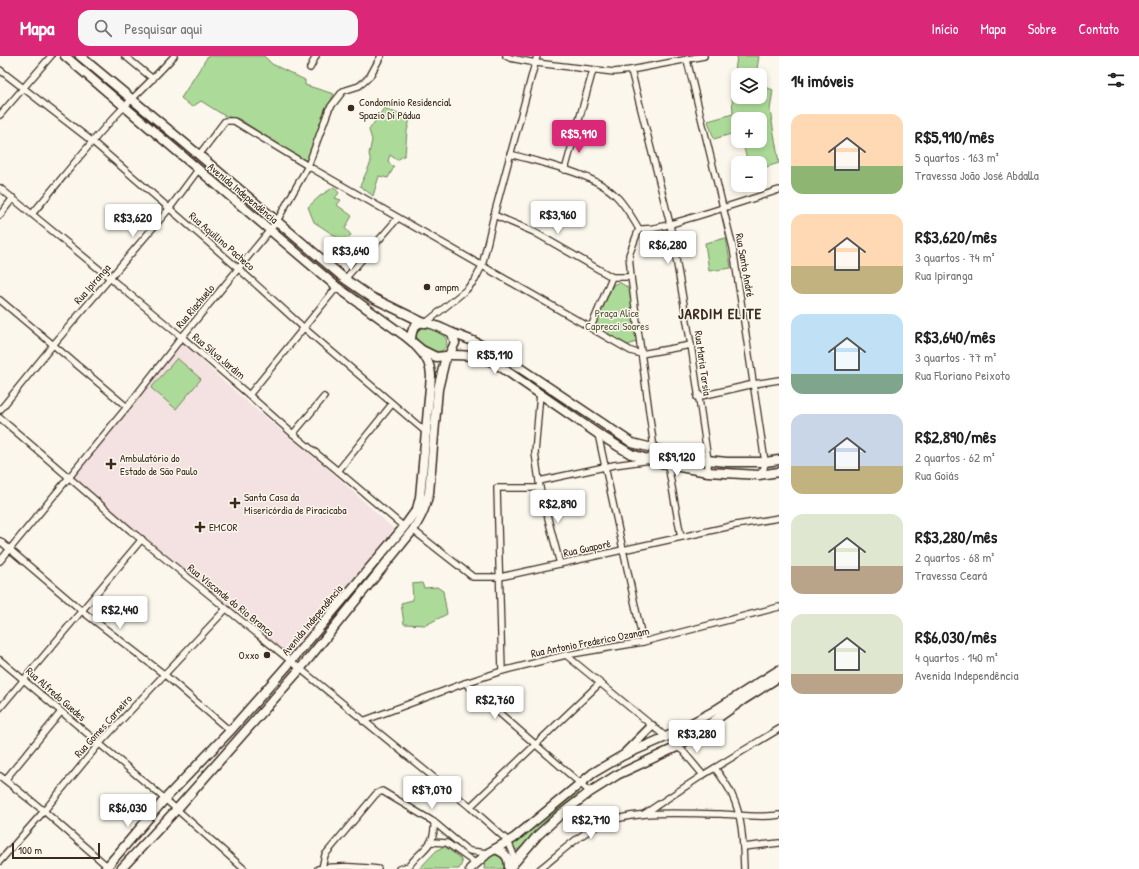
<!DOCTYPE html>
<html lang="pt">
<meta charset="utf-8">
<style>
:root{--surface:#fff;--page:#f6f6f6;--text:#222;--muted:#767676;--accent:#db2777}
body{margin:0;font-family:"Patrick Hand",sans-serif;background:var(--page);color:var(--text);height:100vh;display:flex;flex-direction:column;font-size:15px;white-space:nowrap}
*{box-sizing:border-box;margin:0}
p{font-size:13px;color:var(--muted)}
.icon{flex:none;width:22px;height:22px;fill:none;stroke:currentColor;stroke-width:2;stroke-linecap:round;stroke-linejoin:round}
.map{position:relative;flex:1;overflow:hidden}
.details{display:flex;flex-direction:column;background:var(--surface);width:360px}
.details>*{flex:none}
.buttons{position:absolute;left:731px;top:12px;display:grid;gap:8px}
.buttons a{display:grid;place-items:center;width:36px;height:36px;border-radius:8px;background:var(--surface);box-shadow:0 2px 6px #0003;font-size:20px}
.scale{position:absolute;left:12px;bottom:10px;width:88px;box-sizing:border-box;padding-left:4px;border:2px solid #3b2a1e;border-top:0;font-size:11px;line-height:14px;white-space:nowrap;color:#3b2a1e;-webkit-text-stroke:3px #fbf7ec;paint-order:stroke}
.price{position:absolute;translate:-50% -34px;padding:0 9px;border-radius:4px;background:#fff;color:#222;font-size:13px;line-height:26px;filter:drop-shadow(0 1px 2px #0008)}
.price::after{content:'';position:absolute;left:50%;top:24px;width:12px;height:9px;margin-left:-6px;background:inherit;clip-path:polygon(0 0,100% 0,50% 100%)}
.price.active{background:var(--accent);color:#fff}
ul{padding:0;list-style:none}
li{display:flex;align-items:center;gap:12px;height:100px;padding:0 12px}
li span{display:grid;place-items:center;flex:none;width:112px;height:80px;border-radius:12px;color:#555}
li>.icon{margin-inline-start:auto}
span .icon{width:48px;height:48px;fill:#fffc;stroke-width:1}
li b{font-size:17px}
h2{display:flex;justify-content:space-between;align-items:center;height:48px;padding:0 12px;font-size:17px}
header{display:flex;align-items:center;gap:24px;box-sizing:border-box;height:56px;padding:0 20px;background:var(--accent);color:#fff}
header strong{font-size:19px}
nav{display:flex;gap:22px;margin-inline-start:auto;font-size:14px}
.search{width:280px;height:36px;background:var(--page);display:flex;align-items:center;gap:10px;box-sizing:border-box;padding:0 14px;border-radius:12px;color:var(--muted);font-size:15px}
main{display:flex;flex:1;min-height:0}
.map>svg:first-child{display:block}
.built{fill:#f4e2e2}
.green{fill:#acda99;stroke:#74825c}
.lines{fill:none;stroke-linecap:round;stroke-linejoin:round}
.street-casing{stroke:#3b2a1e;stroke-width:8}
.secondary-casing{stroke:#3b2a1e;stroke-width:11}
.street{stroke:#fbf7ec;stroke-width:5.5}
.secondary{stroke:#fbf7ec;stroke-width:8}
.poi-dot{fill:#3b2a1e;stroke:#fbf7ec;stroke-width:1.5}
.labels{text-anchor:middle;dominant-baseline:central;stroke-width:3;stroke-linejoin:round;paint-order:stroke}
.poi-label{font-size:11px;fill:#3b2a1e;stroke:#fbf7ec;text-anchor:start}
.street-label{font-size:11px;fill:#3b2a1e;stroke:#fbf7ec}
.park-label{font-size:11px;fill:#57563d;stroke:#fbf7ec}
.district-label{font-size:15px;font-weight:bold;letter-spacing:1px;fill:#3b2a1e;stroke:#fbf7ec}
</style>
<header>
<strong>Mapa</strong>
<div class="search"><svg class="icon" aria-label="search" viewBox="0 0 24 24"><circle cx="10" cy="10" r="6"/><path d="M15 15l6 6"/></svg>Pesquisar aqui</div>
<nav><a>Início</a><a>Mapa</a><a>Sobre</a><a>Contato</a></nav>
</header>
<main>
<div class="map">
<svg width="779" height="813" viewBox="0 0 779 813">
<rect width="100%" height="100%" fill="#fbf7ec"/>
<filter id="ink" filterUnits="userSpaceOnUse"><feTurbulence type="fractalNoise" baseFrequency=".025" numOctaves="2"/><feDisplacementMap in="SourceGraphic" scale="8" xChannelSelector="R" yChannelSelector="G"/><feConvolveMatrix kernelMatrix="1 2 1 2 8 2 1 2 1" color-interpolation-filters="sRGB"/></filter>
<g filter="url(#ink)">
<polygon class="built" points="182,287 246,345 334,418 394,473 289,601 73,422"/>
<g class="green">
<polygon points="208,0 264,0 272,8 305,24 305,29 334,38 326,55 306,106 239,63 225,60 201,45 192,51 181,42"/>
<polygon points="737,0 759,0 756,19 738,19 738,41 760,41 760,29 773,34 770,54 779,107 760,113 760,107 748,107 742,85 760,85 760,63 738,63 738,76 714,83 708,65 733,58 732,39"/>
<polygon points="384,52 410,63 407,75 405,99 397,104 390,99 388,105 394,111 388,122 379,120 373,140 360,130 371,106 369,98 372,84 369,74"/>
<polygon points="334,131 339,137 335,142 341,144 337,149 352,160 345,172 351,179 343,185 314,166 308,151 320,140"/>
<polygon points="726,182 731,212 709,215 705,187"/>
<polygon points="619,226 627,231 631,237 638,285 626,290 594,271 613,229"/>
<path d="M422,271C430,271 440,277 446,282L447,288C442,303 426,292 417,285L416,277Z"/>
<polygon points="177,302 201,323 176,353 151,332"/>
<polygon points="422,527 424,532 437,531 443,535 447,558 426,569 404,568 401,547 413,544 412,528"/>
<polygon points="576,734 579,737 556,756 519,793 517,794 514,793 513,789"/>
<polygon points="444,790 460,802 462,807 459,813 419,813 436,795"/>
<path d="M494,798C502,799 506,805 505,813H484L485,804L490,799Z"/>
</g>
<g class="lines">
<defs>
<g id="street">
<polyline points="125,0 153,23"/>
<polyline points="506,0 510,2 536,7 614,16 631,14 704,0"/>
<polyline points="687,4 733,192 765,406 764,412 759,419"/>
<polyline points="310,12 316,0"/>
<polyline points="0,14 93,86 239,213 304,272 427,377"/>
<polyline points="631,14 670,168 691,289 708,404 708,416"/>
<polyline points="0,59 51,0"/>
<path d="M510,98C541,107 594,117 616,140C625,149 632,161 639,173"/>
<polyline points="199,99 225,65 234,65 308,110 631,295 641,298 691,289"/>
<polyline points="565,114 593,14"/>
<polyline points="0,132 183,282 249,339 293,378 338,415 404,471"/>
<path d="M32,158C63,122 91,84 124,51C141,34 158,18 174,0"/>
<polyline points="0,159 13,142"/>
<polyline points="494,159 534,176 612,221 631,221"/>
<path d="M639,173C655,174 671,168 687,163C718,154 748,144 779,134"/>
<polyline points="345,223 398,162"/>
<polyline points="0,244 127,351"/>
<polyline points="427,266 466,234 475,224 482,210 494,159 537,0"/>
<polyline points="591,271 612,221"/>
<polyline points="540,337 535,397 540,432 560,508"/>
<polyline points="249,339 337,231"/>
<polyline points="697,341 754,328 779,324"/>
<polyline points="0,354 53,289 169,153 198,114"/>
<polyline points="0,362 131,475 470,751 508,785 513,797 514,807"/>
<polyline points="293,378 324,341"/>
<polyline points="598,378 643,586"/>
<polyline points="668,409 681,481"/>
<polyline points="338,415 392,348"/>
<polyline points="539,425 614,409 651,404 653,385 631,221 629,199 639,173"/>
<polyline points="413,474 473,521 500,521 736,469 779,462"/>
<polyline points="0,485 82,555 165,619 230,675"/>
<polyline points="0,505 127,351 182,281 270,174 277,165 308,110 329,53 343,35 359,30 365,25 370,20 381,0"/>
<polyline points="566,599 666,681"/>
<polyline points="0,604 165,743 244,813"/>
<polyline points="502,615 497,432 540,432"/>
<polyline points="465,627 590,736"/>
<polyline points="0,652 142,483"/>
<polyline points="363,665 465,627 502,615 566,599 643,586 779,551"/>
<polyline points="677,691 683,695 703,719"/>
<path d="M715,712C721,721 728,729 732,739C743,761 743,789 744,813"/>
<polyline points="0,720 44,755 107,810"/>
<polyline points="5,724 61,656"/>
<polyline points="470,751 599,628"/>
<polyline points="644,758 703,719 779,673"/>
<polyline points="432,786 447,787 475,807"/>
<polyline points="743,791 779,787"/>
<polyline points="0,805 44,755 99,688 226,553"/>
<polyline points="322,812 325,799 376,738 382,735 434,766 466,793 470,795 488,797"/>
<path d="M318,813C338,809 358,811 378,813"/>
<polyline points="399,813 409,810"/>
<path d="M407,813C419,793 436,793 434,766"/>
<path d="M540,813C558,799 575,782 595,771C631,752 682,758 721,758C739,759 763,762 779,759"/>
</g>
<g id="secondary">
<path d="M65,0L337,231L405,280L422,294L436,301L446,300L449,299L455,287L452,277C436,270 412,254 411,284"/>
<polyline points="80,0 199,99 345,223 371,241 424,267"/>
<polyline points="452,277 473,285 502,300 632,387 697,403 727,406 765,406 779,404"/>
<path d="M449,299C466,299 479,300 495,307L598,378L631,398L668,409L708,416L759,419L779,416"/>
<polyline points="626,696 652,670"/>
<path d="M495,793C506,797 509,801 509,812"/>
<path d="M105,813L165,743L230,675L287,610L404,471L417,453L420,441L431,320C430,304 424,299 414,288"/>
<path d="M121,813L177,753L301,612L413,474C421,461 425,453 429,437L438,333L446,300"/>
<polyline points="470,813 488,797 514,782 593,717 622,700 666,681 714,655 779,614"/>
<polyline points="509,813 538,779 560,759 590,736 617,719 677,691 743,644 779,621"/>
</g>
</defs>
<use href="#street" class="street-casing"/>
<use href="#secondary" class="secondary-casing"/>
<use href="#street" class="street"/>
<use href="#secondary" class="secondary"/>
</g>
</g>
<g class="poi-dot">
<circle cx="351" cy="52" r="4"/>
<circle cx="427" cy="231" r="4"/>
<path d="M109 402h4v4h4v4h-4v4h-4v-4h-4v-4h4z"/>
<path d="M233 441h4v4h4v4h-4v4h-4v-4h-4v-4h4z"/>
<path d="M198 465h4v4h4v4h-4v4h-4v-4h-4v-4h4z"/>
<circle cx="267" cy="599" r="4"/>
</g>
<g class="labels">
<g class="poi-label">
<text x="359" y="46">Condomínio Residencial<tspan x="359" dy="13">Spazio Di Pádua</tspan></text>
<text x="435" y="231">ampm</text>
<text x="120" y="402">Ambulatório do<tspan x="120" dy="13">Estado de São Paulo</tspan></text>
<text x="244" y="441">Santa Casa da<tspan x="244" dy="13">Misericórdia de Piracicaba</tspan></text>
<text x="209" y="471">EMCOR</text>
<text x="259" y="599" text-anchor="end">Oxxo</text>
</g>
<g class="street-label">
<text transform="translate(243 137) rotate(40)">Avenida Independência</text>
<text transform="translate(222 185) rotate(41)">Rua Aquilino Pacheco</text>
<text transform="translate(745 209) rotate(80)">Rua Santo André</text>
<text transform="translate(92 228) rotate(-49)">Rua Ipiranga</text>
<text transform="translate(195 250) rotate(-50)">Rua Riachuelo</text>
<text transform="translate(219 300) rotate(40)">Rua Silva Jardim</text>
<text transform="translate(703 307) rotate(82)">Rua Maria Tarsia</text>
<text transform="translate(587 492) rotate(-12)">Rua Guaporé</text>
<text transform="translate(231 544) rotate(39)">Rua Visconde do Rio Branco</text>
<text transform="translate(312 564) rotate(-50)">Avenida Independência</text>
<text transform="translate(590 586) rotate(-11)">Rua Antonio Frederico Ozanam</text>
<text transform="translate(56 638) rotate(41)">Rua Alfredo Guedes</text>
<text transform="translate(103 670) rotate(-48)">Rua Gomes Carneiro</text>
</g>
<g class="park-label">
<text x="617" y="257">Praça Alice<tspan x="617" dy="13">Caprecci Soares</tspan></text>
</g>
<g class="district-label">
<text x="720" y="257">JARDIM ELITE</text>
</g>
</g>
</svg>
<div class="buttons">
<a><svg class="icon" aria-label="layers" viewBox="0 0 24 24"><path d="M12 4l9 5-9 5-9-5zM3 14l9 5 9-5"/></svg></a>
<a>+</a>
<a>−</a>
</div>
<div class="scale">100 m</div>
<b class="price active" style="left:579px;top:98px">R$5,910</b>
<b class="price" style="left:558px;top:179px">R$3,960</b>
<b class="price" style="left:133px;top:182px">R$3,620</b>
<b class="price" style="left:668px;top:209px">R$6,280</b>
<b class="price" style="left:351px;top:215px">R$3,640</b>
<b class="price" style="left:495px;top:319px">R$5,110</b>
<b class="price" style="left:677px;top:421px">R$9,120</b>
<b class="price" style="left:558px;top:468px">R$2,890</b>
<b class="price" style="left:120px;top:574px">R$2,440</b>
<b class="price" style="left:495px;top:664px">R$2,760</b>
<b class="price" style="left:697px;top:698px">R$3,280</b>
<b class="price" style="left:432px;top:754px">R$7,070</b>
<b class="price" style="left:128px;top:772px">R$6,030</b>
<b class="price" style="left:591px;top:784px">R$2,710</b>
</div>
<section class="details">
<h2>14 imóveis<svg class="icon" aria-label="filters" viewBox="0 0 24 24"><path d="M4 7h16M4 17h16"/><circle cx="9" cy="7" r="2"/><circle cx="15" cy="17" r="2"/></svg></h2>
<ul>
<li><span style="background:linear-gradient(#ffd9b3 65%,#8fb573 0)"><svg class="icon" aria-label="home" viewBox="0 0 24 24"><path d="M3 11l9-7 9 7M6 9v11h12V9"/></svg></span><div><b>R$5,910/mês</b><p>5 quartos · 163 m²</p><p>Travessa João José Abdalla</p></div></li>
<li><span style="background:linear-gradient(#ffd9b3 65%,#c2b280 0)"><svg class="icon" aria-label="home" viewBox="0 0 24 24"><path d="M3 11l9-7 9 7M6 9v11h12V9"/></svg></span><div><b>R$3,620/mês</b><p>3 quartos · 74 m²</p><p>Rua Ipiranga</p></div></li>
<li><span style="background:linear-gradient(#bfe0f5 75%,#7fa58c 0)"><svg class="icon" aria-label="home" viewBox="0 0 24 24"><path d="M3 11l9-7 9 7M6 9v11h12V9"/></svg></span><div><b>R$3,640/mês</b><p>3 quartos · 77 m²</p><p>Rua Floriano Peixoto</p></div></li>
<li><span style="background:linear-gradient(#c9d6e8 65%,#c2b280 0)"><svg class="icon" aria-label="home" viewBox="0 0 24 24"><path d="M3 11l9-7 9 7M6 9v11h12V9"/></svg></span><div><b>R$2,890/mês</b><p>2 quartos · 62 m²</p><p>Rua Goiás</p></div></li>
<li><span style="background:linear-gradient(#dfe7d0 65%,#b9a48a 0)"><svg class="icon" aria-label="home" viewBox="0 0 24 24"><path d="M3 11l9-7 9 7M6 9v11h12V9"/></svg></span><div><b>R$3,280/mês</b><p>2 quartos · 68 m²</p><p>Travessa Ceará</p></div></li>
<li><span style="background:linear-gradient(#dfe7d0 75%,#b9a48a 0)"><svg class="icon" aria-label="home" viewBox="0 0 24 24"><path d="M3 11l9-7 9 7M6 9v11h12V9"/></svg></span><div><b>R$6,030/mês</b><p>4 quartos · 140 m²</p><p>Avenida Independência</p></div></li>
</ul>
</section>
</main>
